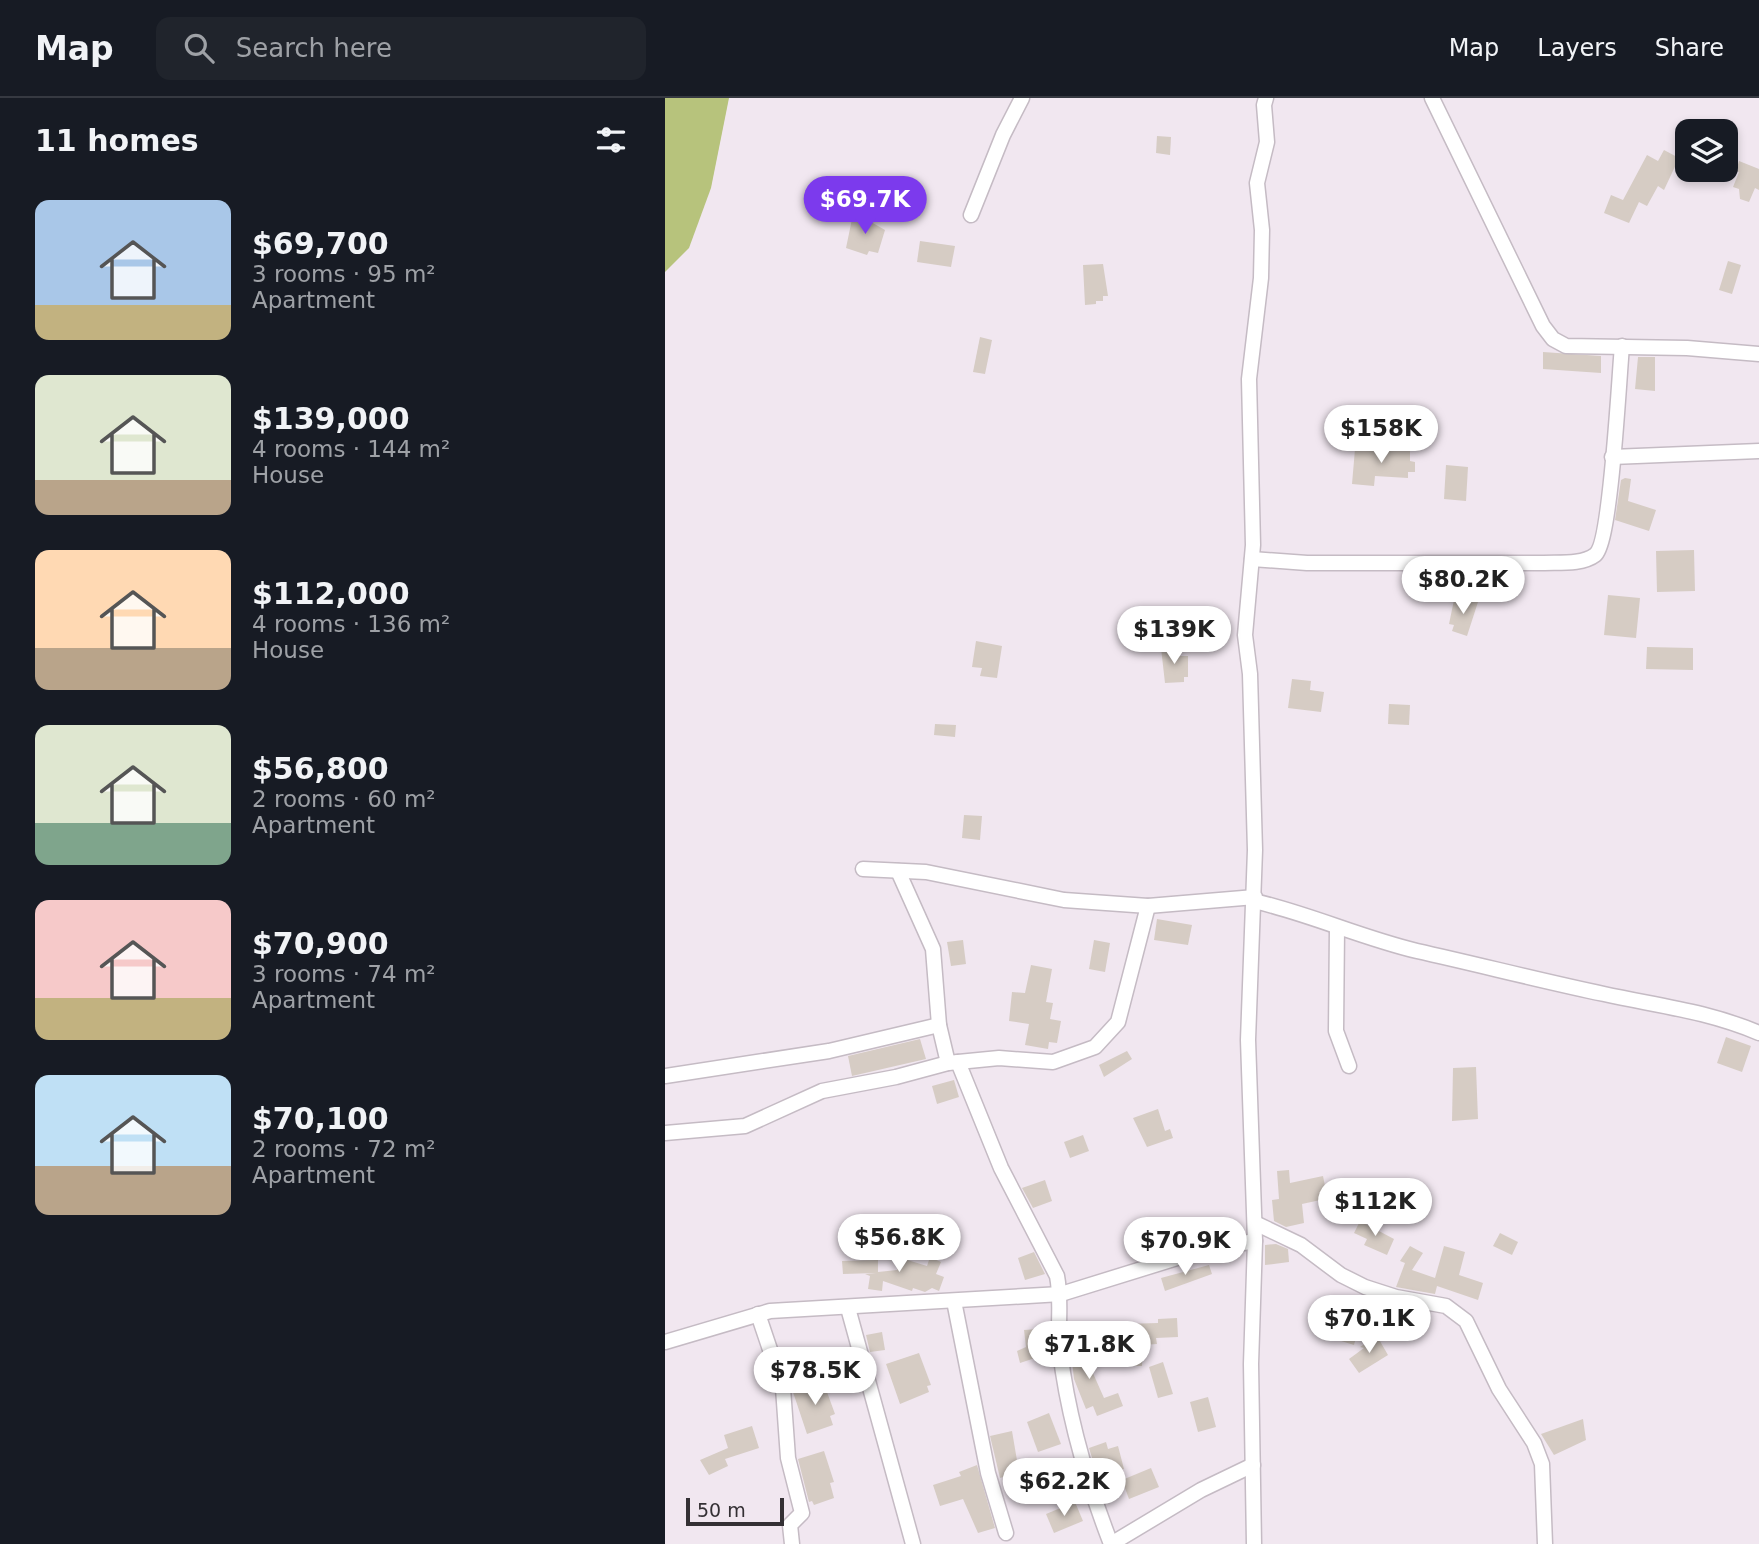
<!DOCTYPE html>
<meta charset="utf-8">
<style>
:root{--surface:#171b24;--page:#20242c;--text:#f1f3f6;--muted:#9ea1a6;--line:#363941;--accent:#7c3aed}
body{margin:0;font-family:"DejaVu Sans",sans-serif;background:var(--page);color:var(--text);height:100vh;display:flex;flex-direction:column;font-size:26px;white-space:nowrap}
*{box-sizing:border-box;margin:0}
p{font-size:23px;color:var(--muted)}
.icon{flex:none;width:38px;height:38px;fill:none;stroke:currentColor;stroke-width:2;stroke-linecap:round;stroke-linejoin:round}
.map{position:relative;flex:1;overflow:hidden}
.details{display:flex;flex-direction:column;background:var(--surface);width:665px}
.details>*{flex:none}
.tools{position:absolute;left:1010px;top:21px;display:grid;gap:14px}
.tools a{display:grid;place-items:center;width:63px;height:63px;border-radius:14px;background:var(--surface);box-shadow:0 4px 10px #0003;font-size:35px}
.scale{position:absolute;left:21px;bottom:18px;width:98px;box-sizing:border-box;padding-left:7px;border:4px solid #343034;border-top:0;font-size:19px;line-height:24px;white-space:nowrap;color:#343034;-webkit-text-stroke:5px #f1e7f0;paint-order:stroke}
.price{position:absolute;translate:-50% -60px;padding:0 16px;border-radius:24px;background:#fff;color:#222;font-size:23px;line-height:46px;filter:drop-shadow(0 2px 4px #0008)}
.price::after{content:'';position:absolute;left:50%;top:42px;width:21px;height:16px;margin-left:-10px;background:inherit;clip-path:polygon(0 0,100% 0,50% 100%)}
.price.active{background:var(--accent);color:#fff}
ul{padding:0;list-style:none}
li{display:flex;align-items:center;gap:21px;height:175px;padding:0 35px}
li span{display:grid;place-items:center;flex:none;width:196px;height:140px;border-radius:14px;color:#555}
li>.icon{margin-inline-start:auto}
span .icon{width:84px;height:84px;fill:#fffc;stroke-width:1}
li b{font-size:30px}
h2{display:flex;justify-content:space-between;align-items:center;height:84px;padding:0 35px;font-size:30px}
header{display:flex;align-items:center;gap:42px;box-sizing:border-box;height:98px;padding:0 35px;background:var(--surface);border-bottom:2px solid var(--line)}
header strong{font-size:33px}
nav{display:flex;gap:38px;margin-inline-start:auto;font-size:24px}
.search{width:490px;height:63px;background:var(--page);display:flex;align-items:center;gap:18px;box-sizing:border-box;padding:0 24px;border-radius:14px;color:var(--muted);font-size:26px}
main{display:flex;flex:1;min-height:0}
.map>svg:first-child{display:block}
.green{fill:#b7c37c}
.building{fill:#d6ccc4}
.lines{fill:none;stroke-linecap:round;stroke-linejoin:round}
.street-casing{stroke:#c5bbc4;stroke-width:17}
.street{stroke:#fff;stroke-width:14}
</style>
<header>
<strong>Map</strong>
<div class="search"><svg class="icon" aria-label="search" viewBox="0 0 24 24"><circle cx="10" cy="10" r="6"/><path d="M15 15l6 6"/></svg>Search here</div>
<nav><a>Map</a><a>Layers</a><a>Share</a></nav>
</header>
<main>
<section class="details">
<h2>11 homes<svg class="icon" aria-label="filters" viewBox="0 0 24 24"><path d="M4 7h16M4 17h16"/><circle cx="9" cy="7" r="2"/><circle cx="15" cy="17" r="2"/></svg></h2>
<ul>
<li><span style="background:linear-gradient(#a9c7e8 75%,#c2b280 0)"><svg class="icon" aria-label="home" viewBox="0 0 24 24"><path d="M3 11l9-7 9 7M6 9v11h12V9"/></svg></span><div><b>$69,700</b><p>3 rooms · 95 m²</p><p>Apartment</p></div></li>
<li><span style="background:linear-gradient(#dfe7d0 75%,#b9a48a 0)"><svg class="icon" aria-label="home" viewBox="0 0 24 24"><path d="M3 11l9-7 9 7M6 9v11h12V9"/></svg></span><div><b>$139,000</b><p>4 rooms · 144 m²</p><p>House</p></div></li>
<li><span style="background:linear-gradient(#ffd9b3 70%,#b9a48a 0)"><svg class="icon" aria-label="home" viewBox="0 0 24 24"><path d="M3 11l9-7 9 7M6 9v11h12V9"/></svg></span><div><b>$112,000</b><p>4 rooms · 136 m²</p><p>House</p></div></li>
<li><span style="background:linear-gradient(#dfe7d0 70%,#7fa58c 0)"><svg class="icon" aria-label="home" viewBox="0 0 24 24"><path d="M3 11l9-7 9 7M6 9v11h12V9"/></svg></span><div><b>$56,800</b><p>2 rooms · 60 m²</p><p>Apartment</p></div></li>
<li><span style="background:linear-gradient(#f6c9c9 70%,#c2b280 0)"><svg class="icon" aria-label="home" viewBox="0 0 24 24"><path d="M3 11l9-7 9 7M6 9v11h12V9"/></svg></span><div><b>$70,900</b><p>3 rooms · 74 m²</p><p>Apartment</p></div></li>
<li><span style="background:linear-gradient(#bfe0f5 65%,#b9a48a 0)"><svg class="icon" aria-label="home" viewBox="0 0 24 24"><path d="M3 11l9-7 9 7M6 9v11h12V9"/></svg></span><div><b>$70,100</b><p>2 rooms · 72 m²</p><p>Apartment</p></div></li>
</ul>
</section>
<div class="map">
<svg width="1094" height="1446" viewBox="0 0 1094 1446">
<rect width="100%" height="100%" fill="#f1e7f0"/>
<polygon class="green" points="0,0 64,0 46,90 24,150 0,174"/>
<g class="building">
<polygon points="492,38 506,39 505,57 491,55"/>
<polygon points="999,52 1014,60 999,92 993,88 982,108 974,104 964,125 939,115 946,97 958,102 982,57 993,63"/>
<polygon points="1074,63 1094,71 1094,92 1090,90 1084,104 1075,101 1074,91 1068,89 1074,74 1071,73"/>
<polygon points="198,117 207,120 206,124 220,132 213,155 204,153 202,157 181,150 187,121 196,124"/>
<polygon points="255,143 290,148 286,169 252,164"/>
<polygon points="1063,163 1076,167 1067,196 1054,192"/>
<polygon points="438,166 443,198 438,198 438,203 431,203 431,206 420,207 418,167"/>
<polygon points="315,239 327,242 320,276 308,274"/>
<polygon points="878,254 936,258 936,275 878,271"/>
<polygon points="973,259 990,259 990,293 970,291"/>
<polygon points="690,351 745,353 745,363 750,364 750,374 743,374 743,380 710,378 709,388 687,386"/>
<polygon points="781,367 803,369 801,403 779,401"/>
<polygon points="960,380 966,381 963,403 991,412 984,433 950,422 956,382"/>
<polygon points="1029,452 1030,493 992,494 991,453"/>
<polygon points="943,497 975,500 971,540 939,537"/>
<polygon points="800,500 813,504 802,538 787,533 789,527 784,526 789,502 798,505"/>
<polygon points="311,543 337,548 332,580 315,578 317,570 307,569"/>
<polygon points="982,549 1028,550 1028,572 981,571"/>
<polygon points="496,550 511,550 511,558 523,558 523,579 519,579 519,584 500,585"/>
<polygon points="627,581 646,583 645,592 659,594 656,614 623,610"/>
<polygon points="724,606 745,607 744,627 723,626"/>
<polygon points="270,626 291,627 290,639 269,637"/>
<polygon points="299,717 317,718 315,742 297,740"/>
<polygon points="492,821 527,827 523,847 489,842"/>
<polygon points="298,842 301,866 286,868 282,844"/>
<polygon points="429,842 445,845 440,874 424,871"/>
<polygon points="366,867 387,871 381,904 388,905 385,921 396,923 392,945 384,944 383,951 360,947 364,926 344,923 347,894 360,895"/>
<polygon points="1061,939 1086,948 1077,974 1052,965"/>
<polygon points="255,941 261,961 187,978 183,958"/>
<polygon points="462,953 467,961 439,979 434,967"/>
<polygon points="811,969 813,1021 787,1023 788,970"/>
<polygon points="289,982 294,999 272,1006 267,988"/>
<polygon points="493,1011 500,1033 505,1031 508,1040 482,1049 468,1020"/>
<polygon points="418,1037 424,1053 405,1060 399,1044"/>
<polygon points="624,1072 625,1085 658,1078 661,1093 658,1094 660,1101 637,1106 639,1125 621,1129 609,1123 607,1102 614,1101 612,1073"/>
<polygon points="380,1082 387,1103 368,1110 357,1090"/>
<polygon points="695,1123 729,1141 722,1157 699,1147 702,1141 689,1135"/>
<polygon points="835,1135 853,1144 847,1157 828,1148"/>
<polygon points="611,1146 623,1151 624,1164 600,1167 600,1147"/>
<polygon points="745,1148 758,1155 747,1172 770,1180 779,1148 800,1154 794,1177 818,1185 813,1202 772,1188 770,1196 731,1189 740,1165 735,1163"/>
<polygon points="369,1154 380,1176 360,1182 353,1160"/>
<polygon points="265,1159 276,1164 271,1176 279,1179 274,1193 267,1190 260,1194 248,1190 247,1193 218,1183 217,1193 203,1191 205,1178 200,1176 211,1175 178,1176 177,1163 213,1162 213,1174 232,1172 236,1160 262,1168"/>
<polygon points="544,1167 547,1176 500,1193 496,1180"/>
<polygon points="743,1211 762,1214 759,1231 741,1228"/>
<polygon points="667,1216 695,1224 689,1247 660,1238"/>
<polygon points="512,1220 513,1239 491,1240 492,1246 478,1247 477,1268 458,1268 458,1264 454,1264 454,1250 459,1250 458,1226 493,1225 493,1221"/>
<polygon points="373,1231 379,1257 355,1265 352,1253 361,1249 359,1232"/>
<polygon points="413,1232 419,1255 439,1300 453,1295 458,1308 432,1318 428,1308 421,1311 409,1281 404,1235"/>
<polygon points="217,1234 220,1252 205,1254 201,1237"/>
<polygon points="712,1238 723,1257 694,1275 684,1261 699,1250 695,1249"/>
<polygon points="254,1255 266,1287 262,1288 264,1294 235,1306 221,1266"/>
<polygon points="498,1264 508,1296 493,1300 484,1269"/>
<polygon points="158,1283 170,1316 165,1318 168,1327 142,1336 128,1294"/>
<polygon points="543,1299 551,1329 533,1334 525,1304"/>
<polygon points="384,1315 396,1346 373,1354 362,1324"/>
<polygon points="918,1321 921,1342 889,1357 876,1336"/>
<polygon points="87,1328 94,1350 60,1361 63,1368 44,1377 35,1362 63,1350 59,1337"/>
<polygon points="347,1333 354,1374 335,1380 325,1338"/>
<polygon points="441,1344 443,1351 453,1348 459,1371 433,1379 424,1350"/>
<polygon points="159,1353 169,1384 165,1385 169,1400 149,1407 147,1403 144,1404 133,1361"/>
<polygon points="312,1367 330,1430 313,1435 298,1401 275,1408 268,1387 296,1378 294,1374"/>
<polygon points="486,1370 494,1389 464,1401 457,1382"/>
<polygon points="410,1404 418,1423 389,1435 381,1416"/>
</g>
<g class="lines">
<defs>
<g id="street">
<polyline points="767,0 878,228 888,241 901,248 1022,250 1094,256"/>
<polyline points="306,117 338,37 357,0"/>
<polyline points="947,359 1094,353"/>
<path d="M587,461L642,465H877C892,464 917,467 930,457C946,445 954,279 957,248"/>
<polyline points="198,771 261,774 399,802 483,808 590,799"/>
<polyline points="233,773 268,851 274,927 283,965"/>
<path d="M589,803C645,816 697,840 752,853C815,867 877,883 939,896C994,908 1042,913 1094,935"/>
<polyline points="672,830 671,933 684,968"/>
<path d="M293,964L336,1070L392,1178C397,1203 392,1228 395,1253C403,1319 422,1384 446,1446"/>
<polyline points="0,978 164,953 274,927"/>
<polyline points="0,1035 80,1028 157,993 231,979 283,965 334,960 388,964 430,949 453,924 483,808"/>
<polyline points="590,1125 636,1147 676,1177 700,1189 731,1199 781,1208 801,1223 834,1291 869,1345 877,1366 880,1446"/>
<polyline points="289,1203 323,1375 341,1435"/>
<polyline points="183,1210 248,1446"/>
<polyline points="93,1216 118,1290 123,1360 137,1415 125,1427 127,1446"/>
<polyline points="0,1244 105,1213 396,1196 538,1152 590,1143"/>
<polyline points="446,1446 536,1392 588,1367"/>
<polyline points="589,1446 586,1266 590,1143 583,942 590,752 585,576 580,537 588,447 584,281 596,180 597,132 592,85 602,44 599,7 601,0"/>
</g>
</defs>
<use href="#street" class="street-casing"/>
<use href="#street" class="street"/>
</g>
</svg>
<div class="tools">
<a><svg class="icon" aria-label="layers" viewBox="0 0 24 24"><path d="M12 4l9 5-9 5-9-5zM3 14l9 5 9-5"/></svg></a>
</div>
<div class="scale">50 m</div>
<b class="price active" style="left:200px;top:138px">$69.7K</b>
<b class="price" style="left:716px;top:367px">$158K</b>
<b class="price" style="left:798px;top:518px">$80.2K</b>
<b class="price" style="left:509px;top:568px">$139K</b>
<b class="price" style="left:710px;top:1140px">$112K</b>
<b class="price" style="left:234px;top:1176px">$56.8K</b>
<b class="price" style="left:520px;top:1179px">$70.9K</b>
<b class="price" style="left:704px;top:1257px">$70.1K</b>
<b class="price" style="left:424px;top:1283px">$71.8K</b>
<b class="price" style="left:150px;top:1309px">$78.5K</b>
<b class="price" style="left:399px;top:1420px">$62.2K</b>
</div>
</main>
